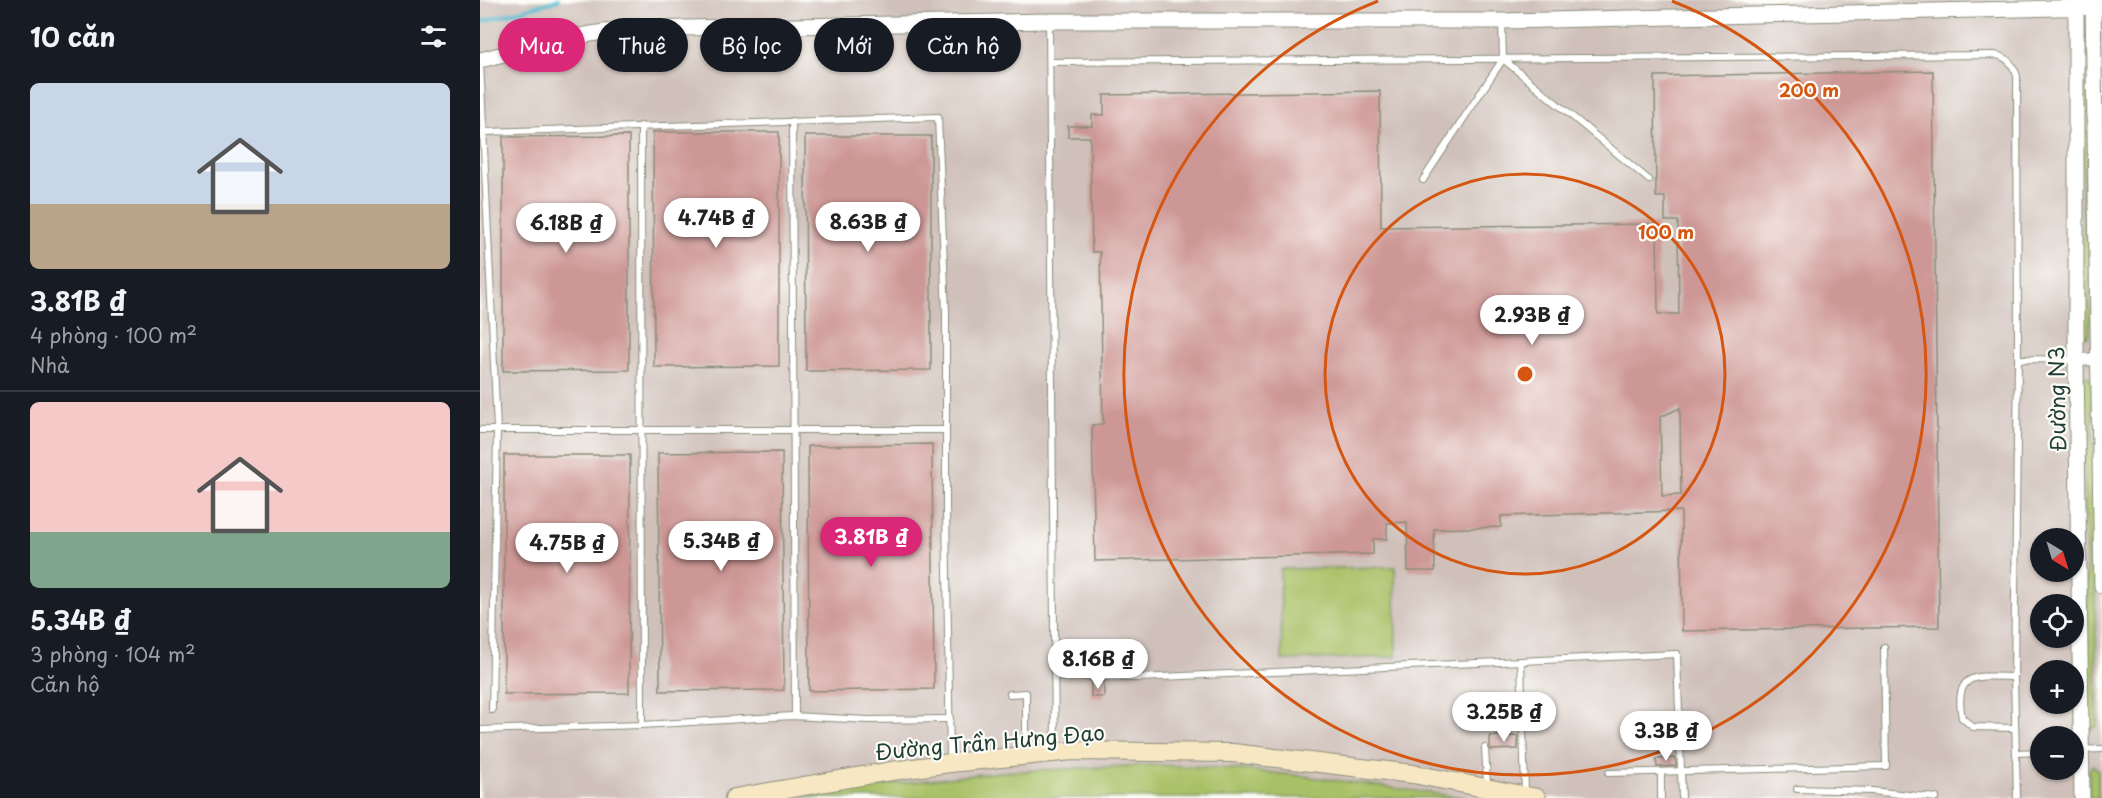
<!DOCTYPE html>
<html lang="vi">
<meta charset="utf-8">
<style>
:root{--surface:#171b24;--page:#20242c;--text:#f1f3f6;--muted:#9ea1a6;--line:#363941;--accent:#db2777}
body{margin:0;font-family:"Playpen Sans",sans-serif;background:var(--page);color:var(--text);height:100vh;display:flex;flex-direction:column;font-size:22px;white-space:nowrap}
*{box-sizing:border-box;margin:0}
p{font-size:20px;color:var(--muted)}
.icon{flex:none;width:33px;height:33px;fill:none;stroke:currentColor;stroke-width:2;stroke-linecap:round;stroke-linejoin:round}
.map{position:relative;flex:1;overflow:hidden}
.side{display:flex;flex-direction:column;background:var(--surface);width:480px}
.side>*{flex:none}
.hud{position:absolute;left:18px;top:18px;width:570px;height:54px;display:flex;gap:12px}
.needle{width:39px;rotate:142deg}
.fabs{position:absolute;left:1550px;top:528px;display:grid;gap:12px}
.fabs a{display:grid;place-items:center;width:54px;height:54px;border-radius:50%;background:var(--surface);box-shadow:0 2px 4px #0004;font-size:30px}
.price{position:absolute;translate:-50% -51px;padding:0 14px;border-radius:21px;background:#fff;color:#222;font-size:20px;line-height:39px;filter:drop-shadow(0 2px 3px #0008)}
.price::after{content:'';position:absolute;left:50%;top:36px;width:18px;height:14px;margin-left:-9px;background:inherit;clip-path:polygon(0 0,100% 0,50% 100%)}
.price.on{background:var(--accent);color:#fff}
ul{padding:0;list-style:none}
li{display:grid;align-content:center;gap:12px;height:318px;padding:0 30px}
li+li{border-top:2px solid var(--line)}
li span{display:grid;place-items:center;height:186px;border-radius:9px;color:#555}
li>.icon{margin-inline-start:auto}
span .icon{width:108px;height:108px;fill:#fffc;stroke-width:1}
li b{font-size:26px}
h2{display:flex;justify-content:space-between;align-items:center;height:72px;padding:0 30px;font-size:26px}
.pill{padding:0 21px;border-radius:27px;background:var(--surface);box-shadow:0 2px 4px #0004;font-size:21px;line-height:54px}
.pill.on{background:var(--accent);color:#fff}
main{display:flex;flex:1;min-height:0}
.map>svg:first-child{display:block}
.industrial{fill:#cfc0ba;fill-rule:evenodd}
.green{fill:#a9c166;stroke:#647f4d;stroke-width:1.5}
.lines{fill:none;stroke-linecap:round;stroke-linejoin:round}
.stream{stroke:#51b8cf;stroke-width:4}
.building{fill:#cd9795;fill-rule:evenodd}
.service-casing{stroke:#8a8d7a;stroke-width:8}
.minor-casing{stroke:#8a8d7a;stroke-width:14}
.tertiary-casing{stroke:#8a8d7a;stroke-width:17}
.secondary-casing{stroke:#8a8d7a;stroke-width:20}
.service{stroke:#fff;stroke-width:6}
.minor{stroke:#fff;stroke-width:12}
.tertiary{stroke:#fff;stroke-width:15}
.secondary{stroke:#f7e8c3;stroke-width:18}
.ring{fill:none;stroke:#d45610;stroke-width:3}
.labels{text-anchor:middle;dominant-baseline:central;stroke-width:4.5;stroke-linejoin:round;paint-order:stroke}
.street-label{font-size:21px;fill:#1f3d34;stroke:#fdfcf7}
.centre{fill:#d45610;stroke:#fdfcf7;stroke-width:3}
.ring-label{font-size:18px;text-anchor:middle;font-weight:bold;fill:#d45610;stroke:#fdfcf7;stroke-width:4.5;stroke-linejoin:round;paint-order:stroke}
</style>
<main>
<section class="side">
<h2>10 căn<svg class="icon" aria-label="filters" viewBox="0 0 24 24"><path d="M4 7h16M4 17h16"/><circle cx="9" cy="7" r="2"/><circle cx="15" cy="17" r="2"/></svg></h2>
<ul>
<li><span style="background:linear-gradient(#c9d6e8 65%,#b9a48a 0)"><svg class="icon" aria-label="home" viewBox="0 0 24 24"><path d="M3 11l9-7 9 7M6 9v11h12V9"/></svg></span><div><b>3.81B ₫</b><p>4 phòng · 100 m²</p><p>Nhà</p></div></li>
<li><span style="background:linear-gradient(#f6c9c9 70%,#7fa58c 0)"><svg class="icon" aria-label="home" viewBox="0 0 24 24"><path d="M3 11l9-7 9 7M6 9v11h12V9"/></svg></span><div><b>5.34B ₫</b><p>3 phòng · 104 m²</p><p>Căn hộ</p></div></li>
</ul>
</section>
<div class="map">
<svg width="1622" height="798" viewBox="0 0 1622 798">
<rect width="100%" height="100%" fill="#fdfcf7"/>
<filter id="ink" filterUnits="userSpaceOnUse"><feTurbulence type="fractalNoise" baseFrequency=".0167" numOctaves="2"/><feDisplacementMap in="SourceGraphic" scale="12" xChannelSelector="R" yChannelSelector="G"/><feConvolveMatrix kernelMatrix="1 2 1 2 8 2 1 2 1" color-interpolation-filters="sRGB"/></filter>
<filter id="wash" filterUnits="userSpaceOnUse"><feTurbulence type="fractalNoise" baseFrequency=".008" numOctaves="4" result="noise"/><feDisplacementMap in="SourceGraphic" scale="24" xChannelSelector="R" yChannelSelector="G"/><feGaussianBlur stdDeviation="1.35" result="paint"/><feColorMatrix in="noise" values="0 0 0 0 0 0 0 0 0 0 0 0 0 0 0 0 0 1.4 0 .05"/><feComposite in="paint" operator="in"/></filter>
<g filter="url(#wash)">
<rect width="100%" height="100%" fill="#f5ddc1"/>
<path class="industrial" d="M0,0H1622V798H0ZM1560,538H1593V572H1560ZM1560,604H1593V638H1560ZM1560,670H1593V704H1560ZM1560,736H1593V770H1560Z"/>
<g class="green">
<polygon points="1603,84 1608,85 1610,183 1610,333 1607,337 1603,335"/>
<polygon points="1604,376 1610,377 1612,389 1617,720 1617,726 1612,729 1609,726 1603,378"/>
<polygon points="915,567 916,657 802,660 800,569"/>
<path d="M669,765C777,766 883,785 989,798H323L379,788L520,772Z"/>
<polygon points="1613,765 1618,770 1618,798 1609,798 1609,770"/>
</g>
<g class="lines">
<polyline class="stream" points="0,22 78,0"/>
</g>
<g id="blocks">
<g class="building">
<path d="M1453,71L1459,627L1202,631L1201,511L1021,516V527L954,529L955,571H928L927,522L907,523V539H893V554L615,561L612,425L623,424L620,252H612L610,137H588V126H612V115H624V95L900,91L901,227L1177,224L1178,314H1199L1198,221H1185V197H1176L1175,76ZM1200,408L1201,495L1182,496L1180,417Z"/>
<polygon points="173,132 299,132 299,366 174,367"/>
<polygon points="149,136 149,370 23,371 23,137"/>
<polygon points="325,136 451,136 451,370 326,371"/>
<polygon points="452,444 454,689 329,691 328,446"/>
<polygon points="302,452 304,690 180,691 178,453"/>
<polygon points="24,455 150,455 149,693 24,694"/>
<rect x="611" y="682" width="13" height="15"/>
<polygon points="1010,736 1038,736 1038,749 1010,750"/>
<polygon points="1195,758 1196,766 1177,767 1176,759"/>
</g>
</g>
</g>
<g filter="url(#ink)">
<use href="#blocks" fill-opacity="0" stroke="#8a8d7a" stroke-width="1.5"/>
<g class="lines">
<defs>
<g id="service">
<polyline points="569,22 575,750"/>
<polyline points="1023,59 1169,180"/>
<polyline points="0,61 17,429 12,710"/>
<path d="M570,62L1514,55C1527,56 1533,64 1537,76L1538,359L1534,677L1537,798"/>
<polyline points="312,121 315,716"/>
<polyline points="161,126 162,725"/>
<polyline points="4,132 458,117 466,313 466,509 470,760"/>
<polyline points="943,180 1023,59 1022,21"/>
<polyline points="1538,359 1595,360"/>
<polyline points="0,430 466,430"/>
<polyline points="1041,661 1045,792"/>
<polyline points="574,676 658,678 1197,654 1202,798"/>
<path d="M1534,677C1497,676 1473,671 1482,718L1493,727L1535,728"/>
<polyline points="530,694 546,693 546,752"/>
<polyline points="0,730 162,725 312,716 389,720 470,719"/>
<polyline points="1005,748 1007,785"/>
<polyline points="1593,750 1622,749"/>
<polyline points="1536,753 1560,752"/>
<polyline points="1181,772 1181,798"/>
<polyline points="1129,773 1406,766 1404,647"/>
<polyline points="1317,789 1392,791 1456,798"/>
</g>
<polyline id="minor" points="1596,360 1619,359"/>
<g id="tertiary">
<polyline points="1596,0 1596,360 1602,798"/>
<polyline points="1613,0 1622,586"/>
<path d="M0,60C51,47 101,32 155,29L569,21H1022L1622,7"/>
</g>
<polyline id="secondary" points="254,798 405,772 470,763 593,751 753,753 933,774 1057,798"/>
</defs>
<use href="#service" class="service-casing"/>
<use href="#minor" class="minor-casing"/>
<use href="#tertiary" class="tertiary-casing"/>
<use href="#secondary" class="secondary-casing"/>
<use href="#service" class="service"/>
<use href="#minor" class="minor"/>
<use href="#tertiary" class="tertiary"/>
<use href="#secondary" class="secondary"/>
</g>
</g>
<g class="ring">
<circle cx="1045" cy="374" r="200"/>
<path d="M1192 1A401 401 0 1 1 898 1"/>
</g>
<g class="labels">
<g class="street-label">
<text transform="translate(1576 399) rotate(-91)">Đường N3</text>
<text transform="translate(510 741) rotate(-5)">Đường Trần Hưng Đạo</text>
</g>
</g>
<circle cx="1045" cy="374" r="9" class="centre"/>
<g class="ring-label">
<text x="1329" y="97">200 m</text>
<text x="1186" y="239">100 m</text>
</g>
</svg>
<div class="fabs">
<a><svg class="needle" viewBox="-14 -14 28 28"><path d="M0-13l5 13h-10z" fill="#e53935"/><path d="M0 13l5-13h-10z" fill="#9ea1a6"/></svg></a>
<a><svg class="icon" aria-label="locate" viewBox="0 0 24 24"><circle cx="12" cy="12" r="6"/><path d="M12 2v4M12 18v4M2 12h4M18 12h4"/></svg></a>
<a>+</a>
<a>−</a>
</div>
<b class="price" style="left:236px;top:249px">4.74B ₫</b>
<b class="price" style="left:388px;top:253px">8.63B ₫</b>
<b class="price" style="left:86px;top:254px">6.18B ₫</b>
<b class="price" style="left:1052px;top:346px">2.93B ₫</b>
<b class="price on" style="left:391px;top:568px">3.81B ₫</b>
<b class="price" style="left:241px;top:572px">5.34B ₫</b>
<b class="price" style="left:87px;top:574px">4.75B ₫</b>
<b class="price" style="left:618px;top:690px">8.16B ₫</b>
<b class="price" style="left:1024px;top:743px">3.25B ₫</b>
<b class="price" style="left:1186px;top:762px">3.3B ₫</b>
<div class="hud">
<a class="pill on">Mua</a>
<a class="pill">Thuê</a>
<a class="pill">Bộ lọc</a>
<a class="pill">Mới</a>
<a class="pill">Căn hộ</a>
</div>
</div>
</main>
